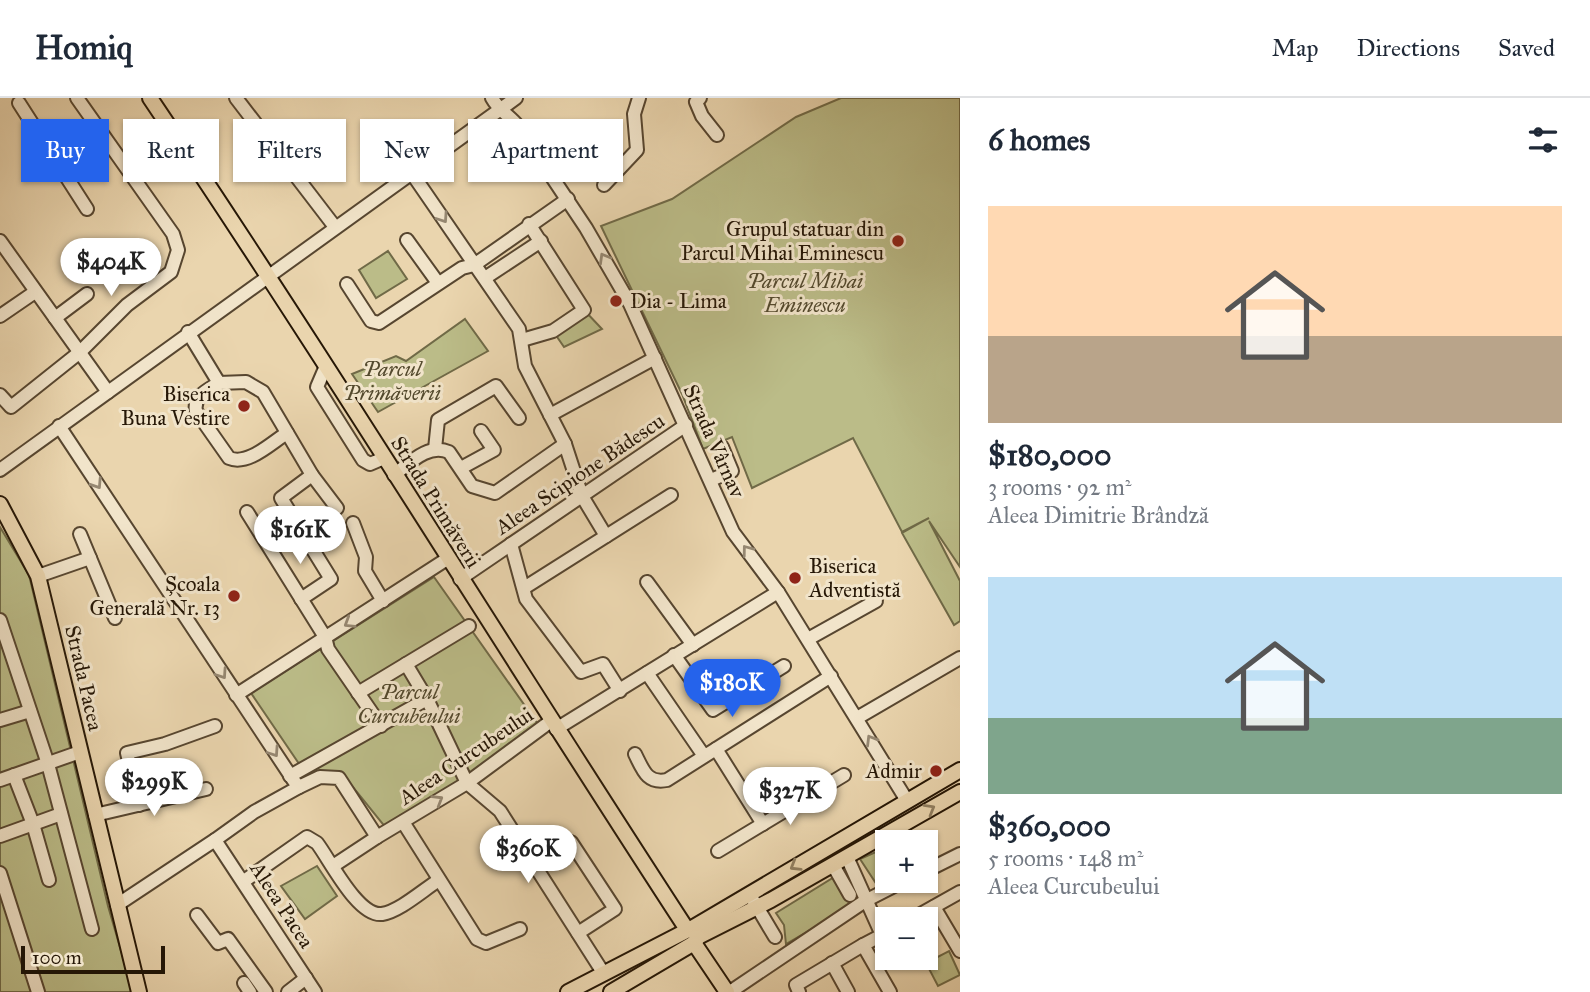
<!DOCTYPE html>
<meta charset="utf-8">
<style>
:root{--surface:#fff;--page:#f6f6f7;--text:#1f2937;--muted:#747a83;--line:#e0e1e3;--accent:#2563eb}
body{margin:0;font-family:"IM FELL Great Primer",serif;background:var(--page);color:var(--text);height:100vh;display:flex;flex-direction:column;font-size:26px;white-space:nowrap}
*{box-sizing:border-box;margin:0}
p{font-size:23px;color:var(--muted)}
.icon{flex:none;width:38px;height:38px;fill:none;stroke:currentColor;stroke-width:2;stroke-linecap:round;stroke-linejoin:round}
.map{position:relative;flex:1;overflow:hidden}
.details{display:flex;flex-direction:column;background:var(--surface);width:630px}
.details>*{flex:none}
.hud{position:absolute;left:21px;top:21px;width:665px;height:63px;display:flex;gap:14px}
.buttons{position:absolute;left:875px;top:732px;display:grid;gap:14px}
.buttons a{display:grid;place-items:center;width:63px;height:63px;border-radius:0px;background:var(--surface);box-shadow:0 2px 5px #0004;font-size:35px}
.scale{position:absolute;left:21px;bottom:18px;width:144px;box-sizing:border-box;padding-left:7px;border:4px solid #261706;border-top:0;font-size:19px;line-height:24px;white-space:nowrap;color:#261706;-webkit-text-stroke:5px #f1e4ca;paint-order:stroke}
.price{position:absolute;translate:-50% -60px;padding:0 16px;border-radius:24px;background:#fff;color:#222;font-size:23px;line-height:46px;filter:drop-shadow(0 2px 4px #0008)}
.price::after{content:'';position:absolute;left:50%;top:42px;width:21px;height:16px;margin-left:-10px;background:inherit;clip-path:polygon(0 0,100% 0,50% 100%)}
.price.active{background:var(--accent);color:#fff}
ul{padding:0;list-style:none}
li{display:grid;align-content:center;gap:14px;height:371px;padding:0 28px}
li span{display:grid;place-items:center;height:217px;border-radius:0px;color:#555}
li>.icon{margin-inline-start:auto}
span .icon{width:126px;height:126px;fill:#fffc;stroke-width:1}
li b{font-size:30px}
h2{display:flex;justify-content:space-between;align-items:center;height:84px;padding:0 28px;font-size:30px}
.chip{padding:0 24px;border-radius:0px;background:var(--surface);box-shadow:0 2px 5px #0004;font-size:24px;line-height:63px}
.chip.active{background:var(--accent);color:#fff}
header{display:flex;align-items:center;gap:42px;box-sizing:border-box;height:98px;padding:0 35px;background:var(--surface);border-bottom:2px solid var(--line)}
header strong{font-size:33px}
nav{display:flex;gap:38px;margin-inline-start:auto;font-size:24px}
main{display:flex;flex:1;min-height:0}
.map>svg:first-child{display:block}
.green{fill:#bbbc88;stroke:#706a47;stroke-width:2}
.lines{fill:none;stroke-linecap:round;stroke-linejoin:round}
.minor-casing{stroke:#574630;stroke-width:16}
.major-casing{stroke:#261706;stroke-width:18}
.minor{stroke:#f1e4ca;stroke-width:12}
.major{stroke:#ead5ae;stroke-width:14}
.oneway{stroke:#968872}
.oneway2{stroke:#928062}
.poi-dot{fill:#8f2418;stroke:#f1e4ca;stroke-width:2.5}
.labels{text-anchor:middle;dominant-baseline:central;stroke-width:6;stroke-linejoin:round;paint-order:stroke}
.poi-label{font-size:21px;fill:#261706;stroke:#f1e4ca;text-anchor:end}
.park-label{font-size:21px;font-style:italic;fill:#53492d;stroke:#f1e4ca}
.street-label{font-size:21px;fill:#261706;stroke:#f1e4ca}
</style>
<header>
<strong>Homiq</strong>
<nav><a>Map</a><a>Directions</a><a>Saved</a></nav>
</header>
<main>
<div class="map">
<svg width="960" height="894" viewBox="0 0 960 894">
<rect width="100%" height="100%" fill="#ead5ae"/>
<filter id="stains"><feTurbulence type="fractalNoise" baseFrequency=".00286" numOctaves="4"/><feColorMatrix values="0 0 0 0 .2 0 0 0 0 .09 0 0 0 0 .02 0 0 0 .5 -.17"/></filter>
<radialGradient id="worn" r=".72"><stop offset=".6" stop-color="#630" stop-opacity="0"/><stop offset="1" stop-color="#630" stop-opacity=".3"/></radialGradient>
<g class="green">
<polygon points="841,0 960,0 960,469 929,423 960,483 960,523 954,527 902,435 929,420 902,434 853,340 752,390 732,339 703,351 682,296 601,128 672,101 796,19"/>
<polygon points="388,153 407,181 376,200 359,172"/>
<polygon points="584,212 602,231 564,249 553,233"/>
<polygon points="465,221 488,253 378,314 352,276 396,258 406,263"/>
<polygon points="0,429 29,477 108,808 133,894 0,894"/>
<polygon points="434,479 542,632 386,730 344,678 334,673 308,679 251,595"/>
<polygon points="887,749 887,782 896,782 881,793 860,761"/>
<polygon points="317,768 337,798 305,821 281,788"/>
<polygon points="844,773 860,803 786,846 784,827 776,815"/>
<polygon points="949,853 960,877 938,888 926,865"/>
</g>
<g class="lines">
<defs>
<g id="minor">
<polyline points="236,0 335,129"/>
<path d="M492,0C499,13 509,17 518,28L586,130L630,206L733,434L778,494L906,701"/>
<polyline points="700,0 696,4 702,18 717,37"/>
<polyline points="19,5 87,111"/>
<polyline points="61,67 101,39"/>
<polyline points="411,74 519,231 525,268 565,346 582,398 606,438"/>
<polyline points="604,87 637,52 634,16 639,0"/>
<polyline points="407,142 438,185"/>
<polyline points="0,143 108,294"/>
<polyline points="485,180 541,143"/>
<polyline points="347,186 371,223 379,225 462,170 474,167 568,101"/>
<polyline points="0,218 35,194"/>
<polyline points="55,220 87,196"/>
<polyline points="188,234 219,285 246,284 263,294 312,377 337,410"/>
<polyline points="522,242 553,233 584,212 529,126"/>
<polyline points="326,268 317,289 363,362 370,366 384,360"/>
<path d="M219,285C208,292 193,298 196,313L229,360C248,368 271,345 287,335"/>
<polyline points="0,297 11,309 80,254 127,207 171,174 178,152 173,136 77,0"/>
<polyline points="550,317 655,260"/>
<polyline points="59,328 294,683 299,689 320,679 339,680 377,739 467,685 551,623"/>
<polyline points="435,351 438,322 496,288 519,320"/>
<polyline points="461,370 494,352 481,333"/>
<polyline points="0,372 516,0"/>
<path d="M394,377C410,365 428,345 449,354L472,388L495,395L565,346"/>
<polyline points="711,382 732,373 722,349"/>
<polyline points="247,414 325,539 328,551 381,628"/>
<polyline points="353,425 366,459 365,473 383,503"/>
<polyline points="80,436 115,520"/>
<polyline points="511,446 526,501 581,574 603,566 620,593"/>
<polyline points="38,478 90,460"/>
<polyline points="460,481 686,327"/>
<polyline points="647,484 693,547"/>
<polyline points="524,490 671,397"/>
<polyline points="301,501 331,481 281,400 312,377"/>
<polyline points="0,522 48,666 92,831"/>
<polyline points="808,541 876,503"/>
<polyline points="674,557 713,612 784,568"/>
<polyline points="406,566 427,601 467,685 500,713 604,876"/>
<polyline points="647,575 704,658"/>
<polyline points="358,595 469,528"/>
<polyline points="236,597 447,461"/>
<polyline points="857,620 960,560"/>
<polyline points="0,622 30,613"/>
<polyline points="556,631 778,494"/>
<polyline points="716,651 763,726"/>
<path d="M635,656C643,672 647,686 667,682L831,578"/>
<polyline points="14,677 33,726 49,782"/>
<polyline points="290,678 427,601"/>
<polyline points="0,682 80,654"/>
<polyline points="139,707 127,655 165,646 215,628"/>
<polyline points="95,717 206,691"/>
<polyline points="403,724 477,841 486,845 520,831"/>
<polyline points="0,738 61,716"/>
<polyline points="215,742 254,714 299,689"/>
<polyline points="571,744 615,811 578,835"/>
<polyline points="718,753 844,677"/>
<polyline points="847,759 882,837 863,847 890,894"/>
<polyline points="833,767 850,797"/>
<polyline points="333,768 377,739"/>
<polyline points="926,773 960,756"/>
<polyline points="0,775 38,894"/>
<path d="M244,783L307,739L317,745C330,762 358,819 382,816C400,813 423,792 439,782"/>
<polyline points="753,802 775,839"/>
<polyline points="117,807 215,742 315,894"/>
<polyline points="934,809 960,853"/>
<polyline points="197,817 218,845 228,841 266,894"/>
<polyline points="912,821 960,794"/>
<polyline points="832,865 848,894"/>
<polyline points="244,885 250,894"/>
<polyline points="288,894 306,880"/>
<polyline points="730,894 865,803 906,782"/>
<polyline points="799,894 796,887 863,847"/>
</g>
<g id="major">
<path d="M150,0C334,273 506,554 686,830"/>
<polyline points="0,406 38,478 139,894"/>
<polyline points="698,839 771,802 960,694"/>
<polyline points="694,845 727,894"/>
<polyline points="568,894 692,830 960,672"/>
<polyline points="611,894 694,845 698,839"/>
</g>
</defs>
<use href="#minor" class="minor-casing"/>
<use href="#major" class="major-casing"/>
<use href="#minor" class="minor"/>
<use href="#major" class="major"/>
</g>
<defs><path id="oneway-chevron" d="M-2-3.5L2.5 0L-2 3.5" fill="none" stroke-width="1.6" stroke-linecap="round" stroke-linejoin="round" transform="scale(1.75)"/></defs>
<g class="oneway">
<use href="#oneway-chevron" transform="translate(443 120) rotate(56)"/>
<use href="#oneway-chevron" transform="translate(604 160) rotate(-120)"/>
<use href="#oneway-chevron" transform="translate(97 386) rotate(57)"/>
<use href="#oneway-chevron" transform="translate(747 452) rotate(-127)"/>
<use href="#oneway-chevron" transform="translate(349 525) rotate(148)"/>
<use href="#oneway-chevron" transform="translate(222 576) rotate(56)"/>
<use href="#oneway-chevron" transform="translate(871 642) rotate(-121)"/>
<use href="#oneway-chevron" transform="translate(274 654) rotate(56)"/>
<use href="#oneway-chevron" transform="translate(438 702) rotate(-31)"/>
</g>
<g class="oneway2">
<use href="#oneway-chevron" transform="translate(930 711) rotate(-30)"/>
<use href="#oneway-chevron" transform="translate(795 768) rotate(149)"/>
</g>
<g class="poi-dot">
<circle cx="898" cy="143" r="7"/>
<circle cx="616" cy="203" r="7"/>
<circle cx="244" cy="308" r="7"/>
<circle cx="795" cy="480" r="7"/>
<circle cx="234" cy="498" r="7"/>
<circle cx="936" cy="673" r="7"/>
</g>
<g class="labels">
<g class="poi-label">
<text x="884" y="131">Grupul statuar din<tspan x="884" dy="24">Parcul Mihai Eminescu</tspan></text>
<text x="630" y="203" text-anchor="start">Dia - Lima</text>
<text x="230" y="296">Biserica<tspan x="230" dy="24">Buna Vestire</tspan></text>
<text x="809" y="468" text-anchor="start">Biserica<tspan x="809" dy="24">Adventistă</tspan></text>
<text x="220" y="486">Școala<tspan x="220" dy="24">Generală Nr. 13</tspan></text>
<text x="922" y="673">Admir</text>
</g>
<g class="park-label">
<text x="805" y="183">Parcul Mihai<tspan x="805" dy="24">Eminescu</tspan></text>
<text x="392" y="271">Parcul<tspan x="392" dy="24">Primăverii</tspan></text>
<text x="409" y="594">Parcul<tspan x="409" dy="24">Curcubeului</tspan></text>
</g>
<g class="street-label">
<text transform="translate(714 343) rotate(66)">Strada Vârnav</text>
<text transform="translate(580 376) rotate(-34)">Aleea Scipione Bădescu</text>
<text transform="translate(436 404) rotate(58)">Strada Primăverii</text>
<text transform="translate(84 580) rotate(77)">Strada Pacea</text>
<text transform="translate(466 658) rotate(-34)">Aleea Curcubeului</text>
<text transform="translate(282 807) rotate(57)">Aleea Pacea</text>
</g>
</g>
<rect width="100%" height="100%" filter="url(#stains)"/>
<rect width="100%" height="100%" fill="url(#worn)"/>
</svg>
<div class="buttons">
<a>+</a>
<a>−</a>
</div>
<div class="scale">100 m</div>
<b class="price" style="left:111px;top:200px">$404K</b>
<b class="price" style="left:300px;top:468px">$161K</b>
<b class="price active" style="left:732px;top:621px">$180K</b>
<b class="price" style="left:154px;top:720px">$299K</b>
<b class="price" style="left:790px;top:729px">$327K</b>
<b class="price" style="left:528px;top:787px">$360K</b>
<div class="hud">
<a class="chip active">Buy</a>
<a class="chip">Rent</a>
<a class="chip">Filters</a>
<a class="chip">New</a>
<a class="chip">Apartment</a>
</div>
</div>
<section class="details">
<h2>6 homes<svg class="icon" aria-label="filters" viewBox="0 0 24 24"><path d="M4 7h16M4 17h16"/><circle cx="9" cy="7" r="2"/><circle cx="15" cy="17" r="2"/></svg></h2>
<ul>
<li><span style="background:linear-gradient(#ffd9b3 60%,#b9a48a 0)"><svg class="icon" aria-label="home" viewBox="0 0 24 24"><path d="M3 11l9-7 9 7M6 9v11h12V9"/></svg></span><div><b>$180,000</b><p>3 rooms · 92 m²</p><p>Aleea Dimitrie Brândză</p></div></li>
<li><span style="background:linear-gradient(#bfe0f5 65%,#7fa58c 0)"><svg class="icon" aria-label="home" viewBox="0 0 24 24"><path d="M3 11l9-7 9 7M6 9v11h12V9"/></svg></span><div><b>$360,000</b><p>5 rooms · 148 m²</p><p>Aleea Curcubeului</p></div></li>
</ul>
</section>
</main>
